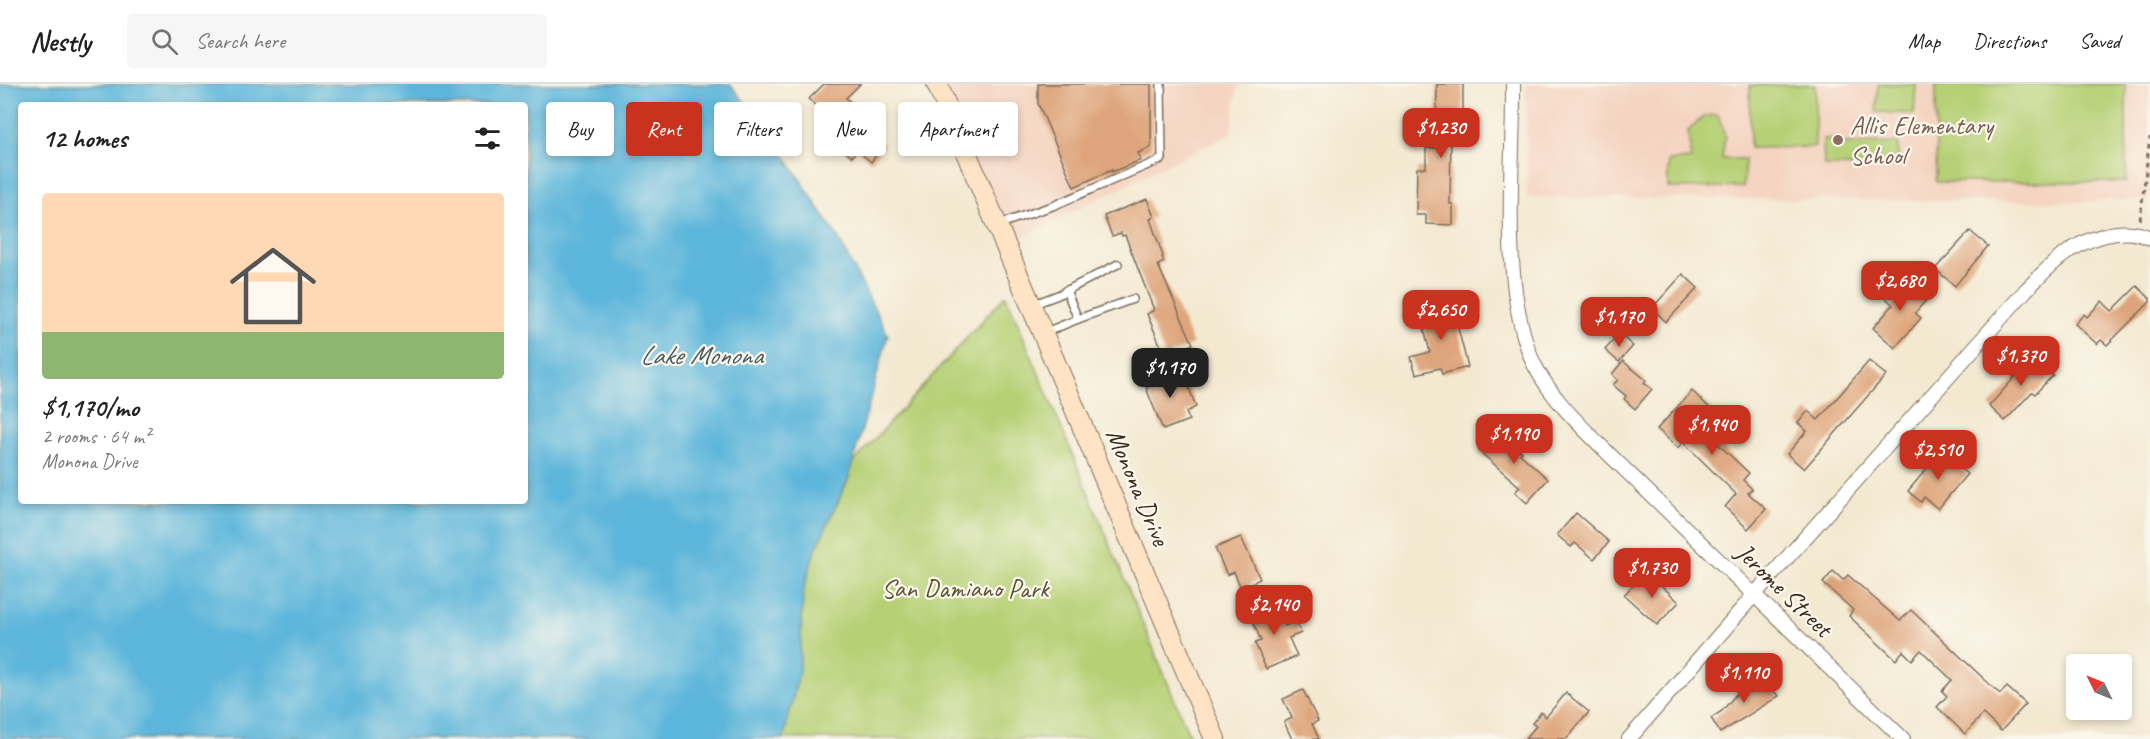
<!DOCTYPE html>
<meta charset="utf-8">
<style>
:root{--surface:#fff;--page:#f6f6f6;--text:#222;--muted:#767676;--line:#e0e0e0;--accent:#c8321e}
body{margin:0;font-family:Caveat,sans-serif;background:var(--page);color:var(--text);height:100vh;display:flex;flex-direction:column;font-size:22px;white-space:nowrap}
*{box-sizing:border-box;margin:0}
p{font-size:20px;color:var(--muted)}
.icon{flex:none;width:33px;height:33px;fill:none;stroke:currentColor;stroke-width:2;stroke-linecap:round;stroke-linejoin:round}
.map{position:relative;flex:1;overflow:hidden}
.drawer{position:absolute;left:18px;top:18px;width:510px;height:402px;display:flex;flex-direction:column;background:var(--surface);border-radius:6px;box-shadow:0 3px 9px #0003}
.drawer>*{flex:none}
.banner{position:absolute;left:546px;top:18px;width:570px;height:54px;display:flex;gap:12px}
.needle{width:39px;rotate:313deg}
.buttons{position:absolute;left:2066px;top:570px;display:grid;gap:12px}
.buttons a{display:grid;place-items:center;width:66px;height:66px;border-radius:6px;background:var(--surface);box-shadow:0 3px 9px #0003;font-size:30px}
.price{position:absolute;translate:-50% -51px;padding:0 14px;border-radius:12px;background:var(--accent);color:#fff;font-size:20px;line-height:39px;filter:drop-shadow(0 2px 3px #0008)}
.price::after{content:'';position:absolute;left:50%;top:36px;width:18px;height:14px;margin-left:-9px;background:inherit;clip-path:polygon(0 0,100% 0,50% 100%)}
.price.selected{background:#222;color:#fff}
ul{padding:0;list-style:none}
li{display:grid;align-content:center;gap:12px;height:318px;padding:0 24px}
li span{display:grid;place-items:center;height:186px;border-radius:6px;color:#555}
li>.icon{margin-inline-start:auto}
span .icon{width:108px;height:108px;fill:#fffc;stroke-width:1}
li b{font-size:26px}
h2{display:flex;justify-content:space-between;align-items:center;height:72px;padding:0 24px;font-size:26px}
.pill{padding:0 21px;border-radius:6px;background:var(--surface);box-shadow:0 3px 9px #0003;font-size:21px;line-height:54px}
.pill.selected{background:var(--accent);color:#fff}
header{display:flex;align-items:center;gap:36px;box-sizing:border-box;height:84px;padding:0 30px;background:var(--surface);border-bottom:2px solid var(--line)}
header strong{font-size:28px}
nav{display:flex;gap:33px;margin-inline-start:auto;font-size:21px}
.search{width:420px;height:54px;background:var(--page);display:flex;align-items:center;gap:15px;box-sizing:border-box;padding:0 21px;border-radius:6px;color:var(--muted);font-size:22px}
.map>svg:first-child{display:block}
.built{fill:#f4d3c0}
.green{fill:#b6d076;stroke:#787d4a;stroke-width:1.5}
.water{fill:#5cb5da;stroke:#4c707c;stroke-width:1.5;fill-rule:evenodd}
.building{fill:#dea57b}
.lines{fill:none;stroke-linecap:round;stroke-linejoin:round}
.lane-casing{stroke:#7b6d5d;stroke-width:10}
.street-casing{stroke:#7b6d5d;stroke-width:16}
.secondary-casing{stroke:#7b6d5d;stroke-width:22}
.path{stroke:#7b6d5d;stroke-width:3;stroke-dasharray:4.5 4.5;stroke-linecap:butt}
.lane{stroke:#fff;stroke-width:7}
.street{stroke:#fff;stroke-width:14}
.secondary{stroke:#fee4c5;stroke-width:20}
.education-dot{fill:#8d6e63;stroke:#fbf7ec;stroke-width:2}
.labels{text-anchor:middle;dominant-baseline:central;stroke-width:4.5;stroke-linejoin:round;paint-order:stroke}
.education-label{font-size:26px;fill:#785e54;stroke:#fbf7ec;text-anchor:start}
.street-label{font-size:26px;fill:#3b2a1e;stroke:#fbf7ec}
.park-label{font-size:26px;fill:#5a5434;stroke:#fbf7ec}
.water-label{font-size:27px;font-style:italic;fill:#475b60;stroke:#fbf7ec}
</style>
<header>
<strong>Nestly</strong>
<div class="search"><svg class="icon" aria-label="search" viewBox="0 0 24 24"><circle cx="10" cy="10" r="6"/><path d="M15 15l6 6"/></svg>Search here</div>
<nav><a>Map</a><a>Directions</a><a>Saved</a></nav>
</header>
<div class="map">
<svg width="2150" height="655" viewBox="0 0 2150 655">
<rect width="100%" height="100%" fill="#fbf7ec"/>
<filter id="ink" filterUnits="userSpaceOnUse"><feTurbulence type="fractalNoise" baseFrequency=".0167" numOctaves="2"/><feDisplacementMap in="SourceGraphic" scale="12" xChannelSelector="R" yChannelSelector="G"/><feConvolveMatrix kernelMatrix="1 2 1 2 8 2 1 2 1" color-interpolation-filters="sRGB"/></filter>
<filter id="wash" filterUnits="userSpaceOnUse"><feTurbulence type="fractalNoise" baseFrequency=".008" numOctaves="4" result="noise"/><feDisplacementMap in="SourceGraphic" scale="24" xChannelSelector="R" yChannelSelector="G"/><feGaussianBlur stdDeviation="1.35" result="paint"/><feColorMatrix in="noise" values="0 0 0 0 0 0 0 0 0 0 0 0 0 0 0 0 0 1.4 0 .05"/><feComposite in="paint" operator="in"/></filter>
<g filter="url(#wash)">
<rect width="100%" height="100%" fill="#f3e9d1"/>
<g class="built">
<polygon points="939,0 1238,0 1231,49 1006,161"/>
<polygon points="1526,0 2150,0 2150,115 2080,118 1527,113"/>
</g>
<g class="green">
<polygon points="1878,0 1916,0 1914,30 1876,28"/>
<rect x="1936" y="0" width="190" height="98"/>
<polygon points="1750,1 1815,1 1815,63 1750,64"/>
<polygon points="1718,31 1725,53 1722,75 1745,75 1743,103 1668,104 1668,77 1691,75 1688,47 1704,32"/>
<polygon points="1839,54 1841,60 1898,59 1898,83 1824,82 1823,55"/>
<polygon points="1006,211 1191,655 783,655 799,589 803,508 814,469 848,396 853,379"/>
</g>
<path class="water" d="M0,0H730L772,52L837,152L888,251L848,396L814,469L803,508L799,589L783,655H0ZM21,21H525V417H21Z"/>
<g id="blocks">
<g class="building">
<polygon points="824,0 860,0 846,14 868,32 863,38 873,47 871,50 884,61 871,78 857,66 852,73 834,59 844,47 809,15"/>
<polygon points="1038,0 1151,0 1151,63 1138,69 1141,76 1112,88 1112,86 1074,103 1038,19"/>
<polygon points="1437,0 1463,0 1463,50 1451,50 1450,120 1453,120 1453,141 1426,140 1426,131 1416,131 1417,84 1426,84 1426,64 1436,64"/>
<polygon points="1147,115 1154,133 1150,135 1163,172 1162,173 1164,178 1158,181 1193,260 1165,272 1147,230 1154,226 1125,151 1122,152 1121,149 1112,152 1104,132"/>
<polygon points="1970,147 1988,162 1955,202 1935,185"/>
<polygon points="1683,190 1698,204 1666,238 1652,224"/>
<polygon points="1901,192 1927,215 1915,229 1921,234 1895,264 1873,244 1893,221 1884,212"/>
<polygon points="2137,202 2150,214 2150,218 2107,261 2101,256 2097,260 2075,240 2084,230 2087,233 2102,217 2112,227"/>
<polygon points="1451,217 1468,283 1442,290 1440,284 1416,290 1411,273 1430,268 1419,225"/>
<polygon points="1619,250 1633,262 1619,278 1605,266"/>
<polygon points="2030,270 2053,291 2035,310 2032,308 2005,337 1989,322 2015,293 2012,290"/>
<polygon points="1623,277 1646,296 1644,299 1652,305 1635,325 1624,315 1626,312 1613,301 1618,296 1612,290"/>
<polygon points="1869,277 1886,291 1804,385 1787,370 1807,347 1798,339 1808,327 1818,336"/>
<polygon points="1170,283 1176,300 1186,296 1196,323 1186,328 1189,336 1163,346 1146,304 1154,301 1150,291"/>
<polygon points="1692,307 1713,327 1699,342 1749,389 1743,396 1752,405 1748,409 1766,425 1748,445 1725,423 1736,410 1683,358 1678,364 1657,345"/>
<polygon points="1498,346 1522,368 1520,370 1548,395 1527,419 1515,408 1520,403 1479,367"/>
<polygon points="1941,368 1967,390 1938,425 1924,413 1921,418 1908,407"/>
<polygon points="1576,429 1609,458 1594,475 1575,459 1571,463 1557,451"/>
<polygon points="1241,453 1260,495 1241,504 1234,488 1227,491 1215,464"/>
<polygon points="1833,487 1843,496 1848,491 1900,537 1911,526 2000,610 2007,603 2026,620 2001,647 1983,630 1965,650 1937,623 1947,612 1942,607 1952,596 1921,566 1912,576 1903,567 1896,576 1849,532 1853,526 1823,499"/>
<polygon points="1643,490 1649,496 1652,493 1679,518 1657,541 1624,511"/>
<polygon points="1275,518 1285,542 1296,537 1301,549 1289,554 1297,572 1266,585 1255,559 1261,557 1249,528"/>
<polygon points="1757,592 1779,612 1720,649 1711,634 1722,627 1744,601 1747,604"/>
<polygon points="1303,606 1318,637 1312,640 1319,655 1292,655 1284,638 1292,634 1283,615"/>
<polygon points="1566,609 1589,628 1566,655 1525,655 1536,642 1532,639 1541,628 1546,633"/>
</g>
</g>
</g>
<g filter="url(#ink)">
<use href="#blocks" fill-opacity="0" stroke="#7b6d5d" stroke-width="1.5"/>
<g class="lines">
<defs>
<g id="lane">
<polyline points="997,141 1055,121 1162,75 1161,0"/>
<polyline points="1066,206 1078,235 1133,215"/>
<polyline points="1034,220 1058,211 1118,180"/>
<polyline points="1046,248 1078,235"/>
</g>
<g id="street">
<path d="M1513,0C1514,80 1502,174 1524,252C1527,262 1530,273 1535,282C1553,317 1585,346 1612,373L1903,655"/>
<path d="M1629,655L1754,511L2026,206C2037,195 2048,183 2061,173C2084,155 2122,140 2150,154"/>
</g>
<polyline id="secondary" points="937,0 1215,655"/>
</defs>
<use href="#lane" class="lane-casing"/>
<use href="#street" class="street-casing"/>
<use href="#secondary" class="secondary-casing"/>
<polyline class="path" points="2140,136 2150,53"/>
<use href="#lane" class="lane"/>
<use href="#street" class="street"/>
<use href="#secondary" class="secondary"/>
</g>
</g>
<circle class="education-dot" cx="1838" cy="56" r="6"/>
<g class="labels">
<g class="education-label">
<text x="1850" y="41">Allis Elementary<tspan x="1850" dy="30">School</tspan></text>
</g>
<g class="street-label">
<text transform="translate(1138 403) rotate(67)">Monona Drive</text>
<text transform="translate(1784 506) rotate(44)">Jerome Street</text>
</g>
<g class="park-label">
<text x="965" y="504">San Damiano Park</text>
</g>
<g class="water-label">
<text x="701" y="271">Lake Monona</text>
</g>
</g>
</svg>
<div class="buttons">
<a><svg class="needle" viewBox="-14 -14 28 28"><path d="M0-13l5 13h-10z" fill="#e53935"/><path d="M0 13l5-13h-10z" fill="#767676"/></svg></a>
</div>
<b class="price" style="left:1441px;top:75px">$1,230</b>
<b class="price" style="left:1900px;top:228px">$2,680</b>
<b class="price" style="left:1441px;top:257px">$2,650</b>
<b class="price" style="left:1619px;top:264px">$1,170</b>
<b class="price" style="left:2021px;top:303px">$1,370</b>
<b class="price selected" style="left:1170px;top:315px">$1,170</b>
<b class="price" style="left:1712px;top:372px">$1,940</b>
<b class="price" style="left:1514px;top:381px">$1,190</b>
<b class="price" style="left:1938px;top:397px">$2,510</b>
<b class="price" style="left:1652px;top:515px">$1,730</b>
<b class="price" style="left:1274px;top:552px">$2,140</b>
<b class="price" style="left:1744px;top:620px">$1,110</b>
<div class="banner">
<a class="pill">Buy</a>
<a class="pill selected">Rent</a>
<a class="pill">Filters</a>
<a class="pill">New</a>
<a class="pill">Apartment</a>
</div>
<section class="drawer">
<h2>12 homes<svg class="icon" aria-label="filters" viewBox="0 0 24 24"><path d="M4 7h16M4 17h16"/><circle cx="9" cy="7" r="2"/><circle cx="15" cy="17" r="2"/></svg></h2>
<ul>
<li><span style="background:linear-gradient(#ffd9b3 75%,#8fb573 0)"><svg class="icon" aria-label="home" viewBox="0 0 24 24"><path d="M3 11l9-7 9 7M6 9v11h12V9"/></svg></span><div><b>$1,170/mo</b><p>2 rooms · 64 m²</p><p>Monona Drive</p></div></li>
</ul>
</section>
</div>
